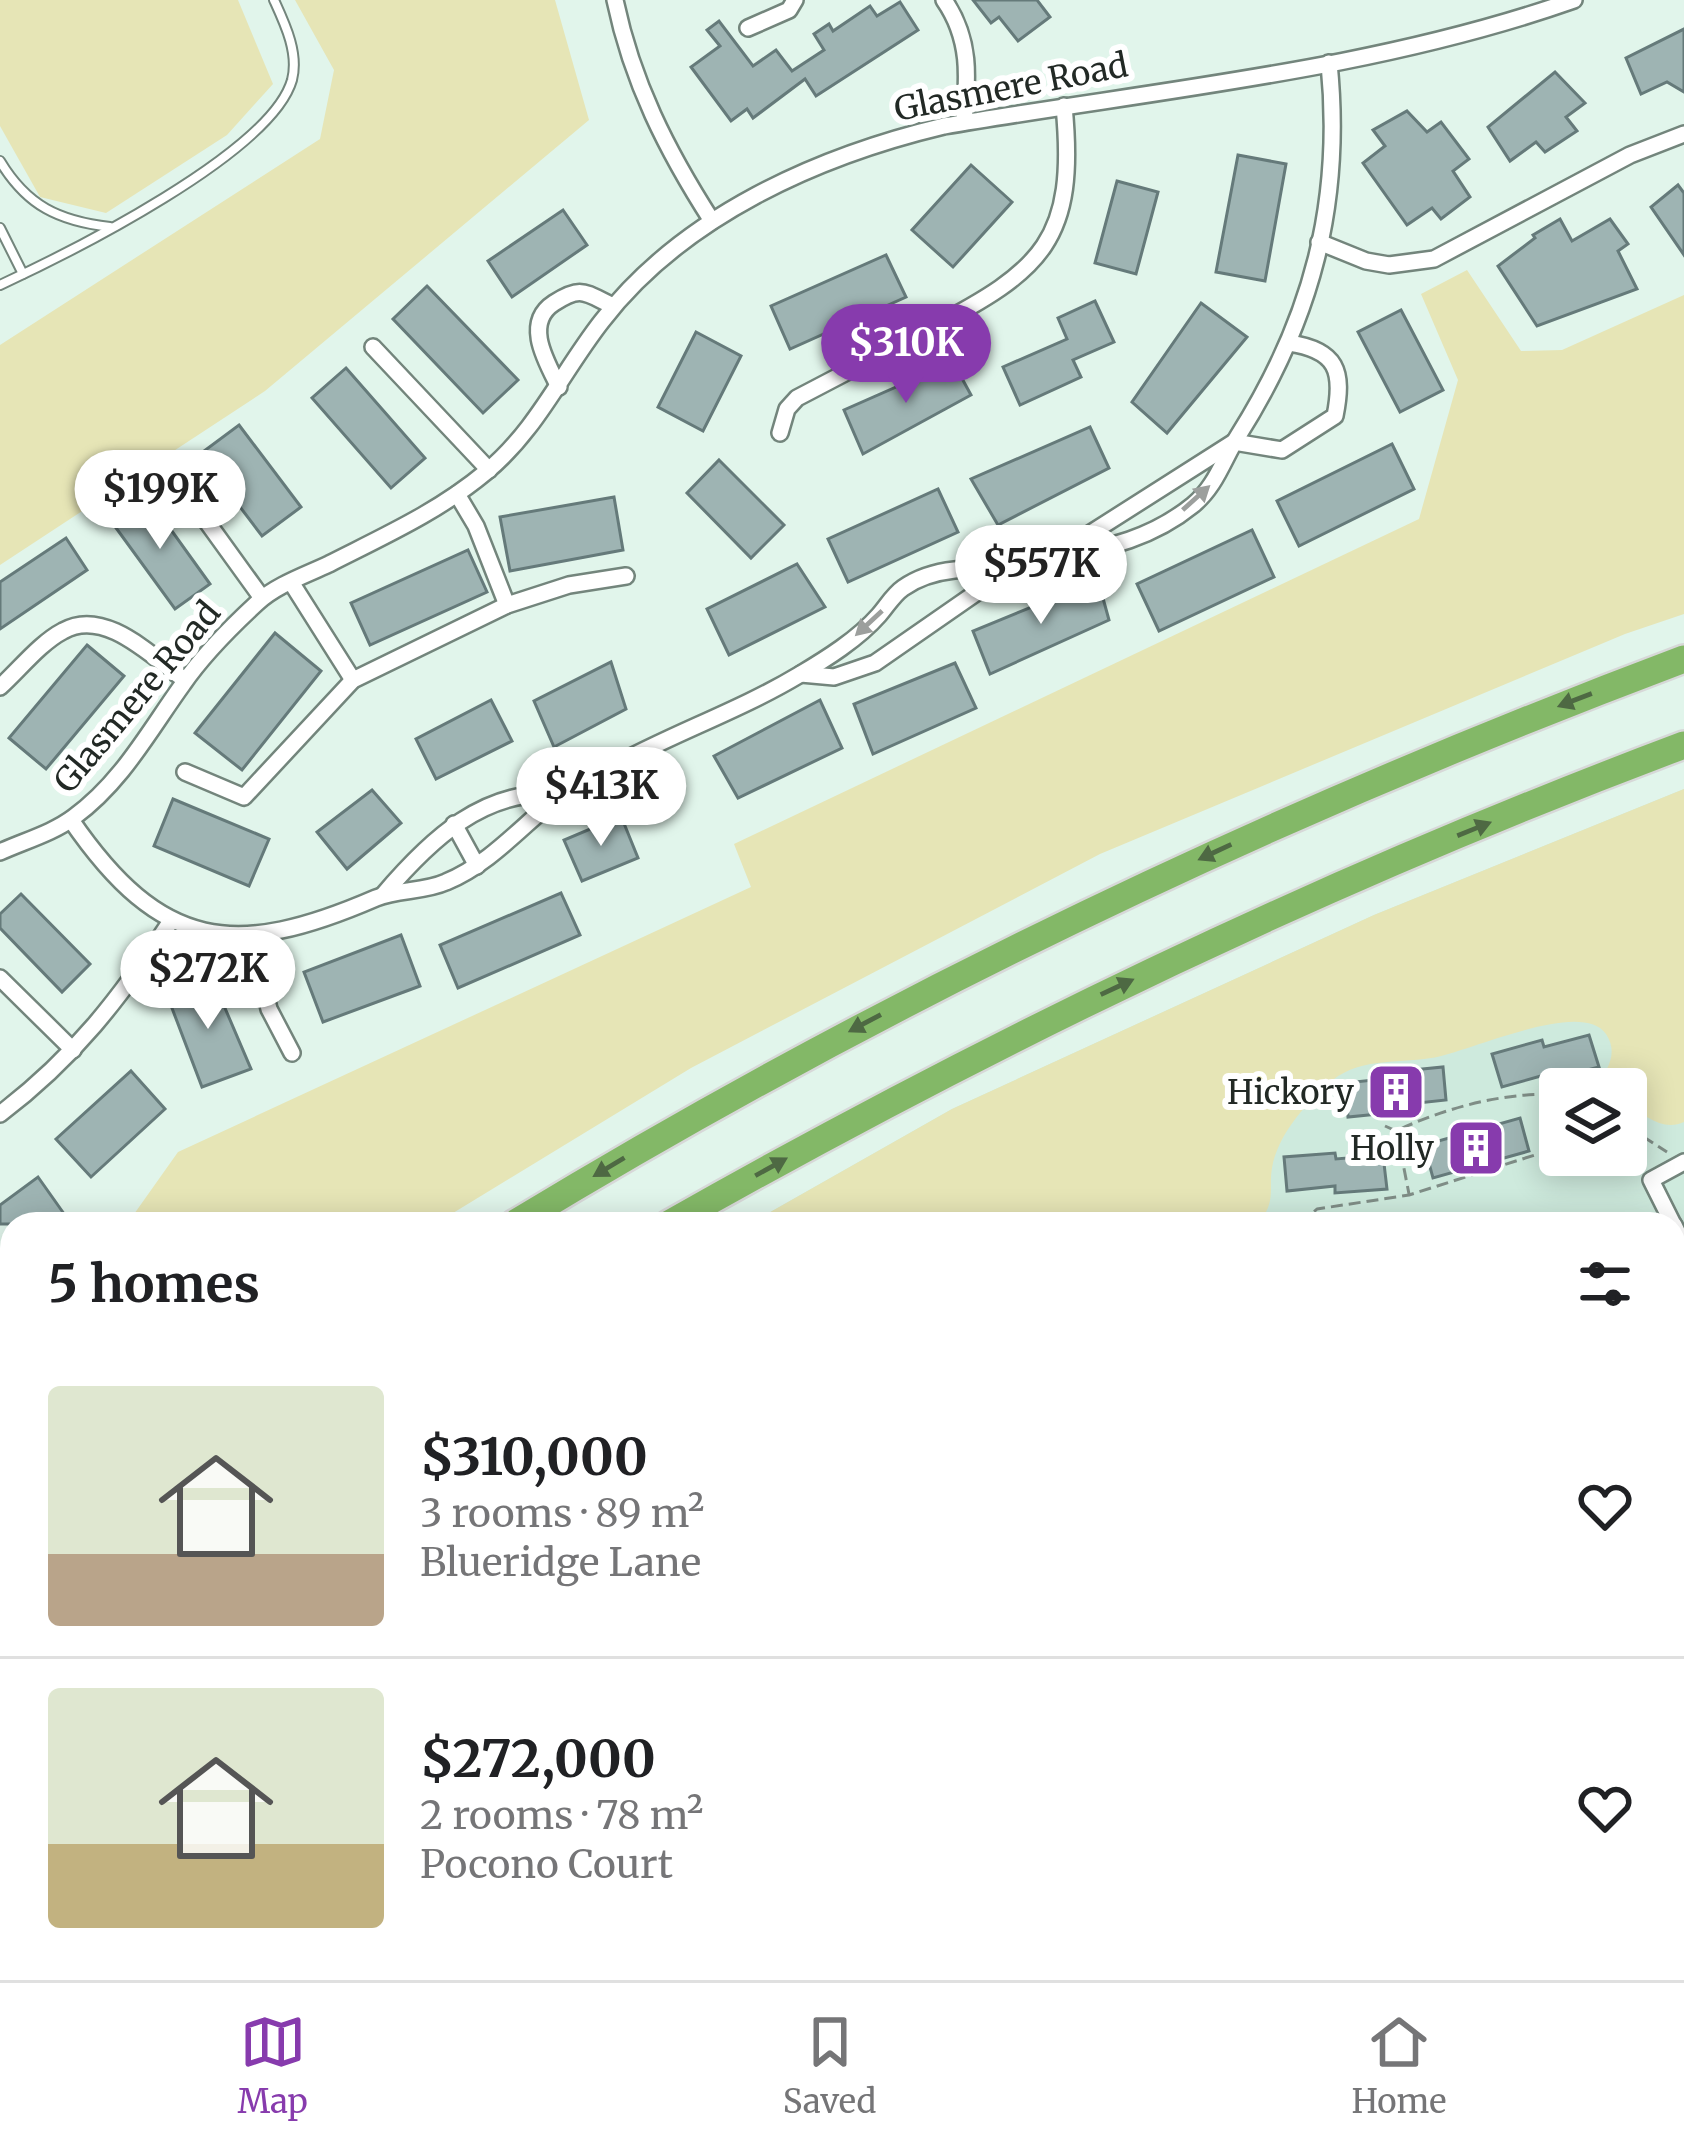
<!DOCTYPE html>
<meta charset="utf-8">
<style>
:root{--surface:#fff;--page:#f2f2f2;--text:#202124;--muted:#757577;--line:#e0e0e0;--accent:#873bad}
body{margin:0;font-family:Merriweather,serif;background:var(--page);color:var(--text);height:100vh;display:flex;flex-direction:column;font-size:45px;white-space:nowrap}
*{box-sizing:border-box;margin:0}
p{font-size:39px;color:var(--muted)}
.icon{flex:none;width:66px;height:66px;fill:none;stroke:currentColor;stroke-width:2;stroke-linecap:round;stroke-linejoin:round}
.map{position:relative;flex:1;overflow:hidden}
.drawer{position:absolute;left:0px;top:1212px;width:1686px;height:768px;display:flex;flex-direction:column;background:var(--surface);border-radius:36px 36px 0 0;box-shadow:0 6px 30px #0003}
.drawer>*{flex:none}
.fabs{position:absolute;left:1539px;top:1068px;display:grid;gap:24px}
.fabs a{display:grid;place-items:center;width:108px;height:108px;border-radius:12px;background:var(--surface);box-shadow:0 6px 30px #0003;font-size:60px}
.price{position:absolute;translate:-50% -102px;padding:0 27px;border-radius:42px;background:#fff;color:#222;font-size:39px;line-height:78px;filter:drop-shadow(0 3px 6px #0008)}
.price::after{content:'';position:absolute;left:50%;top:72px;width:36px;height:27px;margin-left:-18px;background:inherit;clip-path:polygon(0 0,100% 0,50% 100%)}
.price.on{background:var(--accent);color:#fff}
ul{padding:0;list-style:none}
li{display:flex;align-items:center;gap:36px;height:300px;padding:0 48px}
li+li{border-top:3px solid var(--line)}
li span{display:grid;place-items:center;flex:none;width:336px;height:240px;border-radius:12px;color:#555}
li>.icon{margin-inline-start:auto}
span .icon{width:144px;height:144px;fill:#fffc;stroke-width:1}
li b{font-size:51px}
h2{display:flex;justify-content:space-between;align-items:center;height:144px;padding:0 48px;font-size:51px}
.tab-bar{display:flex;justify-content:space-around;align-items:center;height:168px;border-top:3px solid var(--line);background:var(--surface);font-size:33px;color:var(--muted)}
.tab-bar a{display:grid;justify-items:center;gap:6px}
.tab-bar .on{color:var(--accent)}
.map>svg:first-child{display:block}
.built{fill:#ceeadd;fill-rule:evenodd}
.green{fill:#e6e5b6}
.lines{fill:none;stroke-linecap:round;stroke-linejoin:round}
.stream{stroke:#70a6ba;stroke-width:6}
.building{fill:#9eb4b3;stroke:#657a7a;stroke-width:3}
.lane-casing{stroke:#73857c;stroke-width:12}
.street-casing{stroke:#73857c;stroke-width:20}
.highway-casing{stroke:#d7d8d8;stroke-width:32}
.path{stroke:#7f8d86;stroke-width:3;stroke-dasharray:12 6;stroke-linecap:butt}
.lane{stroke:#fff;stroke-width:8}
.street{stroke:#fff;stroke-width:15}
.highway{stroke:#83b867;stroke-width:27}
.oneway{fill:#9c9f9d}
.oneway2{fill:#4e6943}
.labels{text-anchor:middle;dominant-baseline:central;stroke-width:12;stroke-linejoin:round;paint-order:stroke}
.street-label{font-size:33px;fill:#222925;stroke:#fff}
.poi-label{font-size:33px;fill:#222925;stroke:#fff;text-anchor:end}
</style>
<div class="map">
<svg width="1684" height="1980" viewBox="0 0 1684 1980">
<rect width="100%" height="100%" fill="#e1f5eb"/>
<path class="built" d="M1684,789V1980H0V1703L12,1694V1968H1674V1224H749L952,1109L1374,915ZM1560,1089H1626V1155H1560Z"/>
<g class="green">
<polygon points="0,0 238,0 273,84 227,135 106,213 40,197 0,126"/>
<polygon points="295,0 555,0 589,120 265,391 0,565 0,345 320,139 334,70"/>
<polygon points="1467,270 1521,351 1562,350 1684,295 1684,614 1625,634 1100,854 691,1068 435,1224 127,1224 178,1152 751,887 734,844 1419,519 1458,380 1421,294"/>
<path d="M1684,789V1122C1663,1132 1644,1115 1626,1103V1089H1605L1597,1084C1609,1068 1618,1052 1606,1034C1581,998 1470,1052 1431,1058C1394,1064 1356,1057 1327,1085C1303,1107 1278,1135 1272,1168C1269,1185 1274,1197 1266,1212L1238,1224H749L952,1109L1374,915Z"/>
<polygon points="12,1321 12,1513 0,1521 0,1329"/>
<polygon points="1684,1521 1684,1882 1674,1890 1674,1527"/>
<polygon points="12,1694 12,1968 994,1968 999,1980 0,1980 0,1703"/>
<polygon points="1060,1968 1565,1968 1548,1980 1065,1980"/>
</g>
<g class="lines">
<g class="stream">
<polyline points="1674,1716 1684,1713"/>
<polyline points="1319,1980 1337,1968"/>
</g>
</g>
<g class="building">
<polygon points="973,0 1037,0 1050,17 1018,41 999,17 991,23"/>
<polygon points="900,2 918,30 816,96 805,79 753,118 747,109 731,121 691,67 720,46 707,30 719,21 753,66 776,50 792,71 824,50 814,34 829,24 833,31 870,6 877,16"/>
<polygon points="1684,29 1684,92 1667,82 1641,94 1626,58"/>
<polygon points="1555,72 1585,103 1566,117 1577,131 1545,152 1536,142 1510,161 1488,127"/>
<polygon points="1407,111 1427,132 1441,122 1469,159 1453,171 1470,197 1441,219 1432,208 1407,225 1363,163 1385,146 1373,130"/>
<polygon points="1238,155 1286,164 1265,281 1216,272"/>
<polygon points="971,165 1012,202 953,267 912,230"/>
<polygon points="1117,181 1158,192 1136,274 1095,263"/>
<polygon points="1678,185 1684,193 1684,255 1651,207"/>
<polygon points="563,210 587,245 512,297 488,261"/>
<polygon points="1560,219 1572,241 1610,219 1628,244 1618,251 1637,289 1537,326 1498,266 1535,238 1533,235"/>
<polygon points="886,255 906,297 790,349 771,306"/>
<polygon points="427,286 518,380 483,413 393,319"/>
<polygon points="1095,301 1114,342 1073,360 1081,377 1020,405 1003,367 1067,339 1058,318"/>
<polygon points="1201,303 1247,337 1167,433 1132,402"/>
<polygon points="1401,310 1443,390 1400,412 1358,332"/>
<polygon points="696,332 741,356 703,431 658,407"/>
<polygon points="953,362 971,395 863,454 844,410"/>
<polygon points="346,368 425,458 391,488 312,398"/>
<polygon points="239,425 301,507 262,536 200,454"/>
<polygon points="1090,427 1109,468 998,525 971,479"/>
<polygon points="1392,444 1414,489 1299,546 1277,501"/>
<polygon points="719,460 784,525 751,558 687,493"/>
<polygon points="938,489 958,532 848,582 828,539"/>
<polygon points="146,495 210,584 175,609 111,521"/>
<polygon points="614,497 623,550 510,571 500,517"/>
<polygon points="1252,530 1274,577 1159,631 1137,584"/>
<polygon points="66,538 87,570 0,629 0,582"/>
<polygon points="468,550 487,592 370,645 351,603"/>
<polygon points="797,564 825,607 729,655 707,609"/>
<polygon points="1098,580 1109,620 990,674 973,631"/>
<polygon points="275,633 321,671 242,770 195,733"/>
<polygon points="87,645 124,676 46,769 9,738"/>
<polygon points="611,662 626,709 554,747 534,701"/>
<polygon points="955,663 976,708 873,754 854,704"/>
<polygon points="491,700 512,741 436,779 416,739"/>
<polygon points="820,700 842,748 738,798 714,756"/>
<polygon points="372,790 401,823 347,869 317,832"/>
<polygon points="173,799 269,839 249,886 154,846"/>
<polygon points="621,816 638,858 582,881 564,840"/>
<polygon points="561,893 580,935 458,988 440,945"/>
<polygon points="21,894 90,964 62,992 0,928 0,914"/>
<polygon points="401,935 420,986 323,1022 304,972"/>
<polygon points="210,973 251,1069 202,1087 167,995"/>
<polygon points="1589,1035 1599,1067 1549,1080 1548,1074 1502,1087 1492,1054 1542,1040 1544,1047"/>
<polygon points="1443,1067 1446,1100 1399,1105 1399,1112 1348,1117 1345,1083 1393,1078 1392,1072"/>
<polygon points="131,1071 165,1109 91,1177 56,1139"/>
<polygon points="1520,1118 1529,1151 1433,1178 1424,1145"/>
<polygon points="1335,1153 1336,1159 1383,1155 1387,1189 1335,1193 1335,1186 1287,1191 1284,1157"/>
<polygon points="38,1177 67,1218 58,1224 0,1224 0,1205"/>
</g>
<g class="lines">
<defs>
<g id="lane">
<path d="M0,161C27,206 59,221 110,227"/>
<polyline points="0,228 23,274"/>
<path d="M0,285C69,253 271,153 292,80C299,53 285,24 274,0"/>
</g>
<g id="street">
<path d="M615,0C632,82 667,151 712,221"/>
<path d="M944,0C971,39 968,77 964,122"/>
<polyline points="748,28 789,10 795,0"/>
<polyline points="1319,242 1366,261 1389,265 1434,259 1630,155 1684,134"/>
<polyline points="373,347 489,470"/>
<path d="M559,387C546,361 523,323 554,303C582,285 585,293 613,306"/>
<path d="M780,433L787,409L797,398C841,375 885,352 929,329C1043,270 1077,240 1064,106"/>
<path d="M1234,442L1282,450L1335,416C1344,371 1337,350 1289,343"/>
<polyline points="176,479 262,598"/>
<polyline points="457,494 476,526 507,605"/>
<path d="M1058,554C1106,551 1155,536 1193,505C1216,486 1223,460 1238,436C1312,319 1343,202 1329,63"/>
<polyline points="291,582 353,680"/>
<polyline points="801,674 834,677 875,663 1009,570 1058,554 1234,442"/>
<path d="M0,687C19,670 40,643 63,631C105,607 152,657 185,680"/>
<polyline points="185,772 244,797 353,680 507,605 569,585 626,576"/>
<path d="M71,820C161,951 235,959 376,898C398,889 424,892 446,882C492,863 524,823 562,794C576,783 595,776 610,768C671,734 739,711 799,675C826,659 858,639 879,615C887,606 893,595 903,588C934,566 974,568 1009,570"/>
<polyline points="454,824 477,866"/>
<path d="M0,852C24,841 53,833 74,817C122,782 149,731 183,684C203,655 231,627 257,603C276,585 306,575 329,564C384,536 438,512 486,472C537,430 562,372 602,321C683,216 818,156 944,126C1154,90 1372,71 1574,0"/>
<path d="M383,895C429,841 485,786 561,795"/>
<polyline points="252,937 269,1009 292,1053"/>
<polyline points="0,978 73,1050"/>
<path d="M0,1114C74,1058 120,998 171,921"/>
<polyline points="1673,1224 1651,1180 1684,1162"/>
<polyline points="1674,1225 1684,1246"/>
</g>
<g id="highway">
<path d="M514,1224C886,998 1277,812 1684,659"/>
<path d="M669,1224C995,1039 1332,877 1684,745"/>
<polyline points="0,1569 12,1561"/>
<polyline points="0,1659 12,1650"/>
</g>
</defs>
<use href="#lane" class="lane-casing"/>
<use href="#street" class="street-casing"/>
<use href="#highway" class="highway-casing"/>
<g class="path">
<polyline points="1626,1123 1638,1134"/>
<path d="M1385,1126L1396,1131C1445,1108 1506,1091 1560,1095"/>
<polyline points="1397,1133 1409,1194"/>
<polyline points="1626,1137 1639,1134 1667,1152"/>
<polyline points="1549,1146 1556,1096"/>
<polyline points="1301,1224 1317,1209 1409,1195 1560,1147"/>
<polyline points="1674,1404 1684,1399"/>
<polyline points="1674,1484 1684,1480"/>
<polyline points="1674,1832 1684,1826"/>
<polyline points="1674,1957 1684,1947"/>
<polyline points="1455,1980 1472,1968"/>
<polyline points="1652,1980 1663,1968"/>
<polyline points="1676,1980 1684,1949"/>
</g>
<use href="#lane" class="lane"/>
<use href="#street" class="street"/>
<use href="#highway" class="highway"/>
</g>
<defs><path id="oneway-solid" d="M-6-.8H1V-3.2L6.5 0L1 3.2V.8H-6Z" transform="scale(3)"/></defs>
<g class="oneway">
<use href="#oneway-solid" transform="translate(1196 498) rotate(-42)"/>
<use href="#oneway-solid" transform="translate(869 623) rotate(137)"/>
</g>
<g class="oneway2">
<use href="#oneway-solid" transform="translate(1575 700) rotate(159)"/>
<use href="#oneway-solid" transform="translate(1474 829) rotate(-22)"/>
<use href="#oneway-solid" transform="translate(1215 852) rotate(155)"/>
<use href="#oneway-solid" transform="translate(1117 987) rotate(-25)"/>
<use href="#oneway-solid" transform="translate(865 1023) rotate(152)"/>
<use href="#oneway-solid" transform="translate(609 1167) rotate(149)"/>
<use href="#oneway-solid" transform="translate(771 1167) rotate(-29)"/>
</g>
<defs>
<symbol id="building-square" viewBox="-11 -11 22 22"><rect x="-9" y="-9" width="18" height="18" rx="4" fill="#873bad" stroke="#fff"/><path d="M-4-6H4V6H1V3H-1V6H-4ZM-2.5-4.3h1.7v1.8h-1.7ZM.8-4.3h1.7v1.8H.8ZM-2.5-1h1.7V.8h-1.7ZM.8-1h1.7V.8H.8Z" fill="#fff"/></symbol>
</defs>
<g fill-rule="evenodd">
<use href="#building-square" x="1363" y="1059" width="66" height="66"/>
<use href="#building-square" x="1443" y="1115" width="66" height="66"/>
</g>
<g class="labels">
<g class="street-label">
<text transform="translate(1011 87) rotate(-11)">Glasmere Road</text>
<text transform="translate(137 697) rotate(-50)">Glasmere Road</text>
</g>
<g class="poi-label">
<text x="1354" y="1092">Hickory</text>
<text x="1434" y="1148">Holly</text>
</g>
</g>
</svg>
<div class="fabs">
<a><svg class="icon" aria-label="layers" viewBox="0 0 24 24"><path d="M12 4l9 5-9 5-9-5zM3 14l9 5 9-5"/></svg></a>
</div>
<b class="price on" style="left:906px;top:406px">$310K</b>
<b class="price" style="left:160px;top:552px">$199K</b>
<b class="price" style="left:1041px;top:627px">$557K</b>
<b class="price" style="left:601px;top:849px">$413K</b>
<b class="price" style="left:208px;top:1032px">$272K</b>
<section class="drawer">
<h2>5 homes<svg class="icon" aria-label="filters" viewBox="0 0 24 24"><path d="M4 7h16M4 17h16"/><circle cx="9" cy="7" r="2"/><circle cx="15" cy="17" r="2"/></svg></h2>
<ul>
<li><span style="background:linear-gradient(#dfe7d0 70%,#b9a48a 0)"><svg class="icon" aria-label="home" viewBox="0 0 24 24"><path d="M3 11l9-7 9 7M6 9v11h12V9"/></svg></span><div><b>$310,000</b><p>3 rooms · 89 m²</p><p>Blueridge Lane</p></div><svg class="icon" aria-label="heart" viewBox="0 0 24 24"><path d="M12 20l-8-8c-3-5 5-10 8-4 3-6 11-1 8 4z"/></svg></li>
<li><span style="background:linear-gradient(#dfe7d0 65%,#c2b280 0)"><svg class="icon" aria-label="home" viewBox="0 0 24 24"><path d="M3 11l9-7 9 7M6 9v11h12V9"/></svg></span><div><b>$272,000</b><p>2 rooms · 78 m²</p><p>Pocono Court</p></div><svg class="icon" aria-label="heart" viewBox="0 0 24 24"><path d="M12 20l-8-8c-3-5 5-10 8-4 3-6 11-1 8 4z"/></svg></li>
</ul>
</section>
</div>
<nav class="tab-bar">
<a class="on"><svg class="icon" aria-label="map" viewBox="0 0 24 24"><path d="M3 6l6-2 6 2 6-2v14l-6 2-6-2-6 2zM9 4v14M15 6v14"/></svg>Map</a>
<a><svg class="icon" aria-label="saved" viewBox="0 0 24 24"><path d="M7 4h10v16l-5-4-5 4z"/></svg>Saved</a>
<a><svg class="icon" aria-label="home" viewBox="0 0 24 24"><path d="M3 11l9-7 9 7M6 9v11h12V9"/></svg>Home</a>
</nav>
